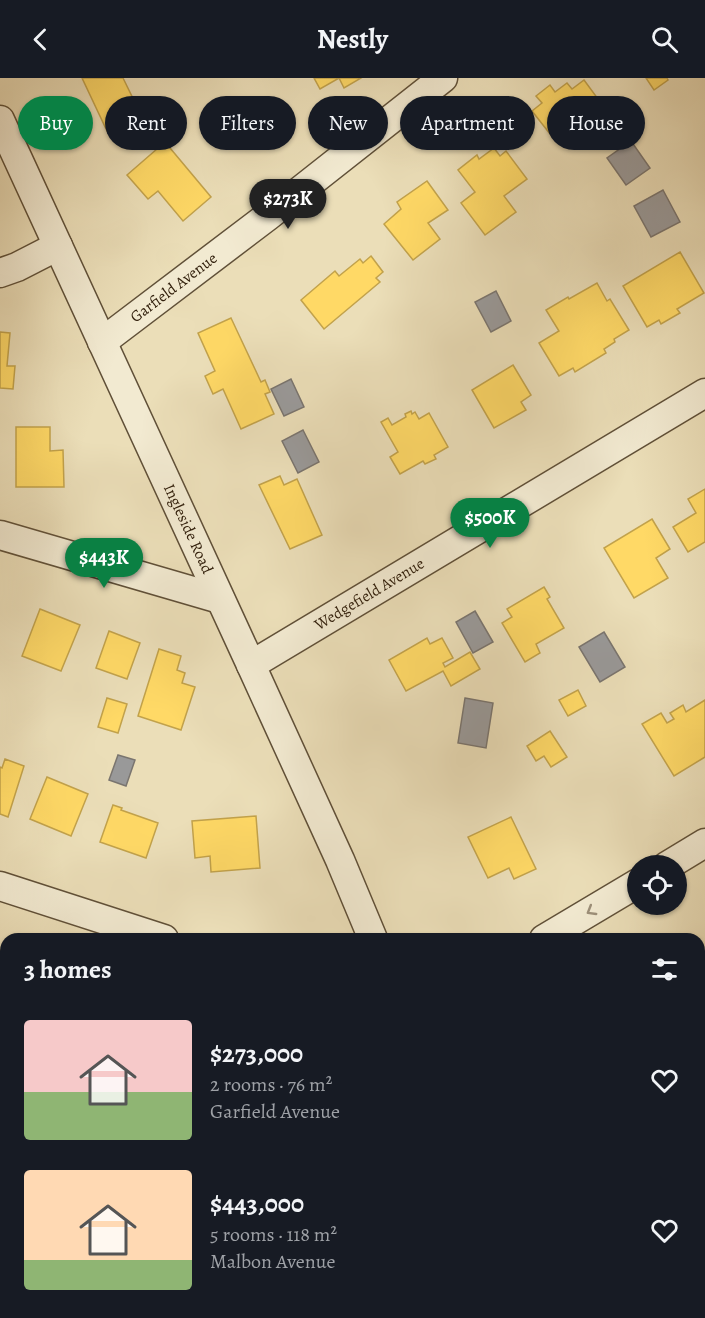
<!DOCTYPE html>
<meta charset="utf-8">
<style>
:root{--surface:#171b24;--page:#242831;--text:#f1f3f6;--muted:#9ea1a6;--accent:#0b8043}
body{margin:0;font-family:Alegreya,serif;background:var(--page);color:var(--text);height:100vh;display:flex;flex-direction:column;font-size:22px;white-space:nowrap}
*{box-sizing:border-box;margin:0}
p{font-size:20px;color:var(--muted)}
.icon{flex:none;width:33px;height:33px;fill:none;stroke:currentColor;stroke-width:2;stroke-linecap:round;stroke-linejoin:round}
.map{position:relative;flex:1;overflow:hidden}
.details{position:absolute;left:0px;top:855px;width:705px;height:386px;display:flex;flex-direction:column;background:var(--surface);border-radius:18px 18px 0 0;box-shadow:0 2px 4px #0004}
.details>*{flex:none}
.top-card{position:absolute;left:18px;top:18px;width:669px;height:54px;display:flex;gap:12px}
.fabs{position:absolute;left:627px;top:777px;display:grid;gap:12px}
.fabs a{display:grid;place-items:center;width:60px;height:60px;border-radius:50%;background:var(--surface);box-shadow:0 2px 4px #0004;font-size:30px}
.price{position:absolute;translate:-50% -51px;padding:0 14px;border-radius:21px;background:var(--accent);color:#fff;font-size:20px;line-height:39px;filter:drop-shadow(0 2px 3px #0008)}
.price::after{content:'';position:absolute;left:50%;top:36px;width:18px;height:14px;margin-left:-9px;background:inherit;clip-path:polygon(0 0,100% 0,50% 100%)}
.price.on{background:#222;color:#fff}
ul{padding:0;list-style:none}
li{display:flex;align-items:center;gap:18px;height:150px;padding:0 24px}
li span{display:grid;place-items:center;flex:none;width:168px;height:120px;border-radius:6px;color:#555}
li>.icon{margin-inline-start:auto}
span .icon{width:72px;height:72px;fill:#fffc;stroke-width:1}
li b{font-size:26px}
h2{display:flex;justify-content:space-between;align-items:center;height:72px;padding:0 24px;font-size:26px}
.tag{padding:0 21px;border-radius:27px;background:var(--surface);box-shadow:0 2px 4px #0004;font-size:21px;line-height:54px}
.tag.on{background:var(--accent);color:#fff}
header{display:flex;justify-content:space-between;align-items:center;height:78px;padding:0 24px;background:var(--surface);font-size:27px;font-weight:700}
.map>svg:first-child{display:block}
.homes{fill:#ffd966;stroke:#c2a24b;stroke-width:1.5}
.public{fill:#76a5af;stroke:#627d7e;stroke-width:1.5}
.industry{fill:#999;stroke:#7a756f;stroke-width:1.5}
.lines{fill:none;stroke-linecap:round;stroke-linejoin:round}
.street-casing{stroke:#605038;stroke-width:31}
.street{stroke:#f2ead1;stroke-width:28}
.oneway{stroke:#9c8f79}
.labels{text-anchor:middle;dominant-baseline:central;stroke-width:6;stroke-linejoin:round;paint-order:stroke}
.street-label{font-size:16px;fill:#32200d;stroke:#f2ead1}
</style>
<header><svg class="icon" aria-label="back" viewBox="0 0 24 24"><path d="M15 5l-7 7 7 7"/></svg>Nestly<svg class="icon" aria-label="search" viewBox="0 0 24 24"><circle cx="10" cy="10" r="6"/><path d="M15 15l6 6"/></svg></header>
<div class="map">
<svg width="705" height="1240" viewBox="0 0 705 1240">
<rect width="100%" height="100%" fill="#ebdeb8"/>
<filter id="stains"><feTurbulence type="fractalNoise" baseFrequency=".00333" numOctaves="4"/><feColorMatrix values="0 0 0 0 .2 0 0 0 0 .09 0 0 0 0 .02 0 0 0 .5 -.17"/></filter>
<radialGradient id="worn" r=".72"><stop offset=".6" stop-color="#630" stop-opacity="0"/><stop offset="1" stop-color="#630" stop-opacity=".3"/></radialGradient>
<g class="homes">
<polygon points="82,0 123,0 141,37 107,53"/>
<polygon points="314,0 361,0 344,10 339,0 320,11"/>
<polygon points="646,0 667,0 668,2 654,12"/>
<polygon points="584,2 601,25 554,61 532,33 542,25 536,18 550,7 555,14 567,5 572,11"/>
<polygon points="165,64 211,119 183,143 158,113 148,121 127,97"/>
<polygon points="494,70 500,78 506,73 527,101 504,118 516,134 485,157 461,125 475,114 458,92 477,77 479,81"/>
<polygon points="427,103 448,132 428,145 440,161 413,182 384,146 401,131 397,124"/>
<polygon points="680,174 704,215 677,231 680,235 661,246 659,242 647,249 623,208"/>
<polygon points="371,178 383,194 376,200 380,204 324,251 301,222 335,193 339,198 360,181 363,185"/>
<polygon points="597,205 607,223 610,221 629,252 614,261 615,264 604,271 606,275 575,294 573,290 559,298 539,265 559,253 546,232 568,219 569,221"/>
<polygon points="231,240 261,304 265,302 270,314 265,316 274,336 241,351 223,311 213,316 205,298 215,293 198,255"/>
<polygon points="0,254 10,255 7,288 15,288 13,311 0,310"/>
<polygon points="513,287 531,317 521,324 526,332 494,350 472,312"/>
<polygon points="411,333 412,336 415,334 419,341 429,335 448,369 434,377 436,381 425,386 423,383 400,396 390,379 398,374 381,344 388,340 392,347 406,339 405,336"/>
<polygon points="16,349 50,349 50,373 63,372 64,409 16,409"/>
<polygon points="280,398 284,407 297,401 322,457 290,471 259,407"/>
<polygon points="705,411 705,464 688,474 673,449 696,435 688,421"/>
<polygon points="652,441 670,471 656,480 668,500 634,520 604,470"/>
<polygon points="544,509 550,519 547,521 564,550 536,566 540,575 525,584 502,545 512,539 507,531"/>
<polygon points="40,531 80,547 61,593 22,578"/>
<polygon points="109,553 140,565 127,601 96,590"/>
<polygon points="427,560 430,566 442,560 453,580 443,585 445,589 470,574 480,591 451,608 443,593 406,613 389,582"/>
<polygon points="159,571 181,578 177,592 185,595 182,605 195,609 181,652 138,638"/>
<polygon points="578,612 586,628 568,638 559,622"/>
<polygon points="107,620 127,626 118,655 98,649"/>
<polygon points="705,622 705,679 674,698 642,646 661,635 667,645 674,641 670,635 683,627 686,634"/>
<polygon points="550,653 567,679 551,689 544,678 536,683 527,668"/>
<polygon points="5,681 24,688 8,739 0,736 0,689 2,690"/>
<polygon points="47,699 88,716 71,758 30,741"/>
<polygon points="113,727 122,730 121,732 158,745 146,780 100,764"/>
<polygon points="256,738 260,790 211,794 210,778 195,780 192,743"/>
<polygon points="511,739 536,791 514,801 509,790 488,800 468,759"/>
<polygon points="0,872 6,873 6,916 2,914 1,917"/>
<polygon points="699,932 705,937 705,974 700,982"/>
<polygon points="699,1161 705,1164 705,1175 699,1185"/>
</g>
<polygon class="public" points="446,1234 516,1234 515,1240 444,1240"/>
<g class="industry">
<polygon points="631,63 650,90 626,107 607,80"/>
<polygon points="663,112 680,144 651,159 634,128"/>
<polygon points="496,213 511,243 491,254 475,224"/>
<polygon points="291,301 304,329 284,338 271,311"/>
<polygon points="303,352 319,384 298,395 282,363"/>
<polygon points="475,533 493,564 473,575 456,544"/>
<polygon points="604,554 625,589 600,604 579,569"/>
<polygon points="465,620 493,625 486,670 458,665"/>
<polygon points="118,677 135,682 126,708 109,702"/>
</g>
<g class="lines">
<defs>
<g id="street">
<path id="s1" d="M0,42L251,587L340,782L373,861"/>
<polyline points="0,195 17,189 58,168"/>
<path id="s2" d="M102,264L268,138L443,0"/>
<polyline points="0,457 220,521"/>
<path id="s3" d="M251,587L705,315"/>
<polyline points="667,788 705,765"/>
<polyline points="0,808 164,861"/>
<polyline points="544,861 638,805"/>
<polyline points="699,1090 705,1093"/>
<polyline points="0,1159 6,1161"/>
<polyline points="253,1234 272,1240"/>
<polyline points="322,1240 324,1234"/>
</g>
</defs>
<use href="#street" class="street-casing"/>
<use href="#street" class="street"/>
</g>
<defs><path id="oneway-chevron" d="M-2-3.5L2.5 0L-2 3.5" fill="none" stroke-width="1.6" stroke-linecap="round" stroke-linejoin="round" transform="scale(1.5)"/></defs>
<use class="oneway" href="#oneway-chevron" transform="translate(591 833) rotate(149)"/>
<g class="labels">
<g class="street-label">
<text stroke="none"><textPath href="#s2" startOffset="90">Garfield Avenue</textPath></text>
<text stroke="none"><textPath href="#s1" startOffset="450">Ingleside Road</textPath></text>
<text stroke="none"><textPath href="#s3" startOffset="138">Wedgefield Avenue</textPath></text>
</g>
</g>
<rect width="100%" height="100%" filter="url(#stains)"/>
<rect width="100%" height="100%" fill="url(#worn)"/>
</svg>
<div class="fabs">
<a><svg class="icon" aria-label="locate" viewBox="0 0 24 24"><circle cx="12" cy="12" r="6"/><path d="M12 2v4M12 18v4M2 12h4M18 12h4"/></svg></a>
</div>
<b class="price on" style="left:288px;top:152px">$273K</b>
<b class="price" style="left:490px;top:471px">$500K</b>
<b class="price" style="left:104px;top:511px">$443K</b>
<div class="top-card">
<a class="tag on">Buy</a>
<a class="tag">Rent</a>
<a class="tag">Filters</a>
<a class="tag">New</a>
<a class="tag">Apartment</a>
<a class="tag">House</a>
</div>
<section class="details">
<h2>3 homes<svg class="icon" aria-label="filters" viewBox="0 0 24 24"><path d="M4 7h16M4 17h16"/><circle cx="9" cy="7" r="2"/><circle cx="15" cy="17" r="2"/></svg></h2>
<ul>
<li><span style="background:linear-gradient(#f6c9c9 60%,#8fb573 0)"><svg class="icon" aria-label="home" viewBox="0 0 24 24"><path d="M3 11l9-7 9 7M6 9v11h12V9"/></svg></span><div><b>$273,000</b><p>2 rooms · 76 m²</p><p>Garfield Avenue</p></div><svg class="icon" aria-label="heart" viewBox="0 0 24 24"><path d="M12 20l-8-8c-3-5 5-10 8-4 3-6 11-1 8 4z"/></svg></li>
<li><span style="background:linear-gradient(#ffd9b3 75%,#8fb573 0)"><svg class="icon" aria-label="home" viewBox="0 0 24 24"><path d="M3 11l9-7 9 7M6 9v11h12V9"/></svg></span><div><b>$443,000</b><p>5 rooms · 118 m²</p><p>Malbon Avenue</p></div><svg class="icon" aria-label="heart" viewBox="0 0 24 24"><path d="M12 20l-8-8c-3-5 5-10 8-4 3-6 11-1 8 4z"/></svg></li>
</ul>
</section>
</div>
